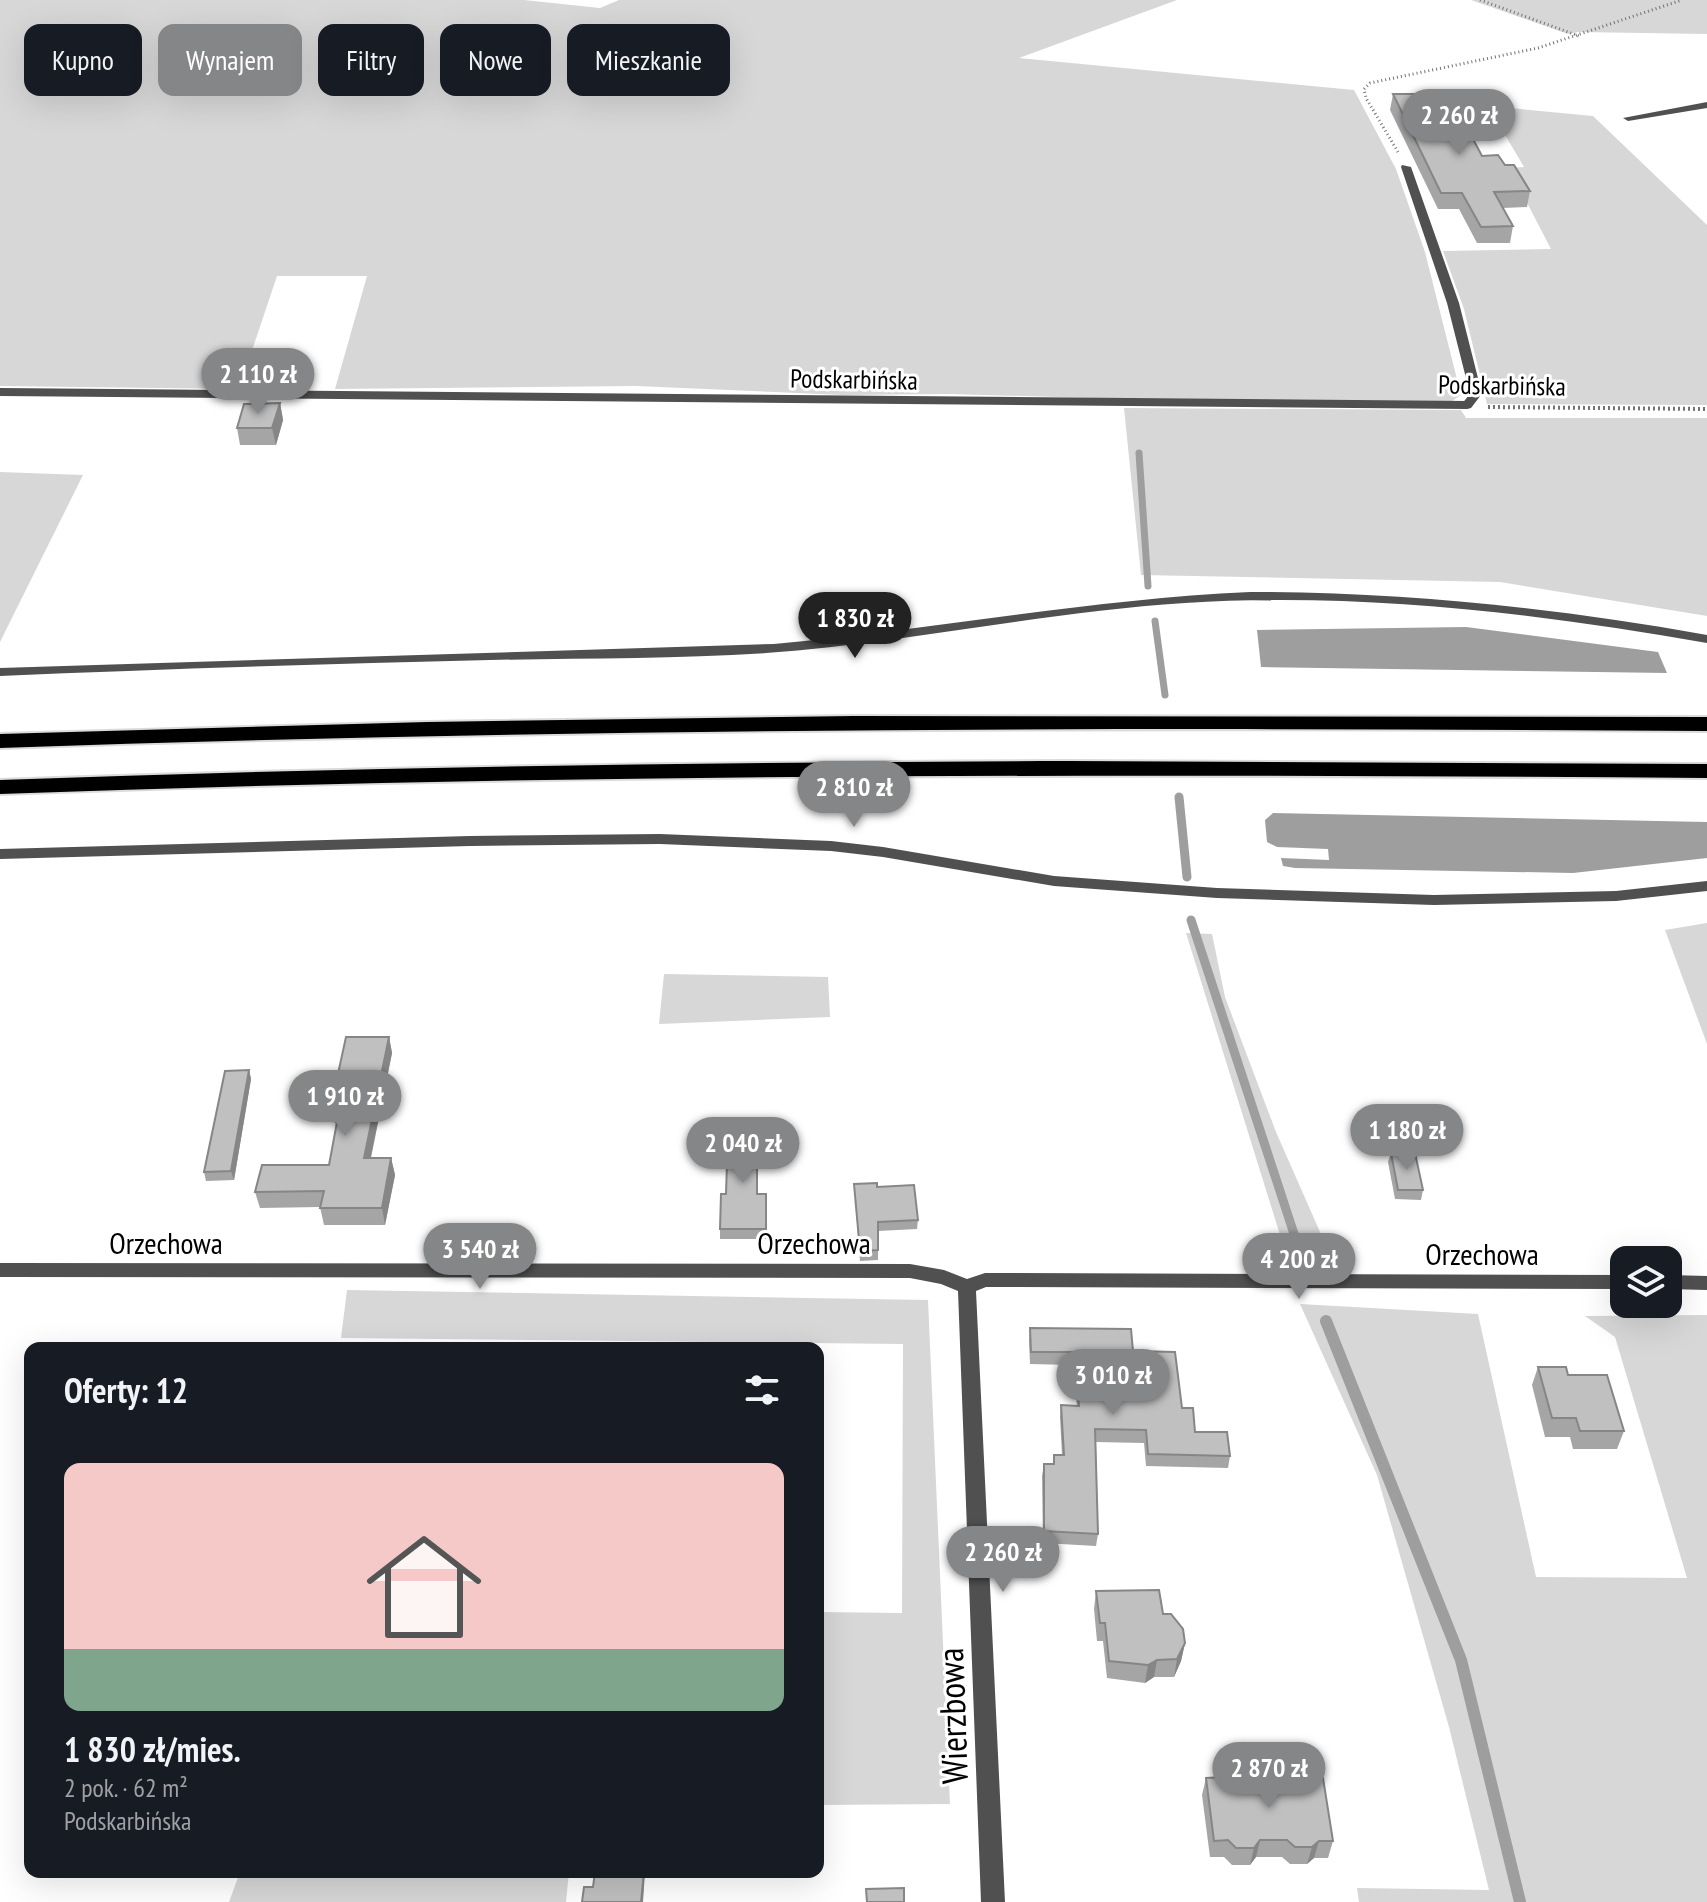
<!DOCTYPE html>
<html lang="pl">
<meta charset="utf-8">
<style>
:root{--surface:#171b24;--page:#20242c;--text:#f1f3f6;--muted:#9ea1a6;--line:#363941;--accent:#858687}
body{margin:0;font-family:"PT Sans Narrow",sans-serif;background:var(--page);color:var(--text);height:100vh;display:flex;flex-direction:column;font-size:30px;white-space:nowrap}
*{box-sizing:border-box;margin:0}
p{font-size:26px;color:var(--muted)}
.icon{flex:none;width:44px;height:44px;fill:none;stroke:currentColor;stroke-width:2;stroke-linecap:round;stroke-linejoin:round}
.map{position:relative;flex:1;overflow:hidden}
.sheet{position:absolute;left:24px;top:1342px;width:800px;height:536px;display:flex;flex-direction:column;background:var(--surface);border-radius:16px;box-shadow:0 8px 32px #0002}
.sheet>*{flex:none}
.banner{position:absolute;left:24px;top:24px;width:800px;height:72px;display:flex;gap:16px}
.tools{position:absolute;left:1610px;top:1246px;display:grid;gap:16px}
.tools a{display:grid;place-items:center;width:72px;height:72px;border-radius:16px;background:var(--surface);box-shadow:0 8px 32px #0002;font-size:40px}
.price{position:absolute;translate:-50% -68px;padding:0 18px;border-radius:28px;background:var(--accent);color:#fff;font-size:26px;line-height:52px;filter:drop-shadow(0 2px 4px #0008)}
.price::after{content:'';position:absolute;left:50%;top:48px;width:24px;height:18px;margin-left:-12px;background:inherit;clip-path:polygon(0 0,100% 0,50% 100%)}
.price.current{background:#222;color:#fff}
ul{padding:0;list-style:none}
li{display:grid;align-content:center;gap:16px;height:424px;padding:0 40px}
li+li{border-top:2px solid var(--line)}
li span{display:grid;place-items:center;height:248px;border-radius:16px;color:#555}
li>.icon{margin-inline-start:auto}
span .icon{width:144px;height:144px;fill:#fffc;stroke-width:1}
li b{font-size:34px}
h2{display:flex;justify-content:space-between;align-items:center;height:96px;padding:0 40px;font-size:34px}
.pill{padding:0 28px;border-radius:16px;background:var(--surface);box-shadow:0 8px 32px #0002;font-size:28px;line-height:72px}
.pill.current{background:var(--accent);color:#fff}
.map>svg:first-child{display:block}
.green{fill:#d7d7d7}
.water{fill:#9e9e9e}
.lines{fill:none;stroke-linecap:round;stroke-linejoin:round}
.stream-far2{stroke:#9e9e9e;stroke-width:7}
.stream-far1{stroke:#9e9e9e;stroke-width:9}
.stream{stroke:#9e9e9e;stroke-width:12}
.highway-casing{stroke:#dbdbdb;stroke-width:4}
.path-far1{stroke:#727272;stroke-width:3;stroke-dasharray:1 3;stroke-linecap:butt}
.path{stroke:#727272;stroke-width:4;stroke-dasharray:2 3;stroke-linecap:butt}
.lane{fill:#505050;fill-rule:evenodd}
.street{fill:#505050;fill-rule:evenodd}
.highway{fill:#000;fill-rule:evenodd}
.wall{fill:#a5a5a5}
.shaded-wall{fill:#868686}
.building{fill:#c0c0c0;stroke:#868686;stroke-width:2}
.labels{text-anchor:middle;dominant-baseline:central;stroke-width:6;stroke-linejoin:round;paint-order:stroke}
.far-street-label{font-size:26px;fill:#000;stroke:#fff}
.street-label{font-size:30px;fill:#000;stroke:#fff}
.near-street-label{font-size:36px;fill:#000;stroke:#fff}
</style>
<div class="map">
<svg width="1707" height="1902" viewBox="0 0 1707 1902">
<rect width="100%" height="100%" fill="#fff"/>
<g class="green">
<polygon points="0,0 524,0 600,8 619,0 1177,0 1019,58 1354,90 1396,169 1425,252 1461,395 1451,402 1164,400 949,394 843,395 636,386 335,389 367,276 277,276 239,389 0,386"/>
<polygon points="1471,0 1707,0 1707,34 1578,32 1568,34"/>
<polygon points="1488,106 1593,116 1707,225 1707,405 1487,404 1464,309 1443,251 1551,249 1509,168 1524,167"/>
<polygon points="1124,408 1461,410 1466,418 1707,418 1707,616 1500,582 1141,575"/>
<polygon points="0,472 83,475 0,642"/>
<polygon points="1707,923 1707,1044 1665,930"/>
<polygon points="1186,933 1212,934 1225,997 1276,1132 1331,1257 1254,1254 1275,1244 1280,1235"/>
<polygon points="664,974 828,977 830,1017 659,1024"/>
<polygon points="347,1290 928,1300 950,1804 818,1805 818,1612 902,1613 903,1344 341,1338"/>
<polygon points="1300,1304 1478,1314 1536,1577 1687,1578 1615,1337 1585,1316 1707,1315 1707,1902 1359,1902 1357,1888 1489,1890 1449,1727 1377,1475"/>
<polygon points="240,1872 569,1872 566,1902 229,1902"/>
</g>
<g class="water">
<polygon points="1466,627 1658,652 1667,673 1261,667 1257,630"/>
<polygon points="1273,813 1707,822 1707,858 1573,873 1295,868 1283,866 1281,858 1329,860 1328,849 1277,847 1267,842 1265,820"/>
</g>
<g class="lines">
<g class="stream-far2">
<polyline points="1139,453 1148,586"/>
<polyline points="1155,621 1165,695"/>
</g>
<g class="stream-far1">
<polyline points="1179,797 1187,877"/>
<polyline points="1191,920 1298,1246"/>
</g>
<g class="stream">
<polyline points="1297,1244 1302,1260"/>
<polyline points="1326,1321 1461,1660 1520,1902"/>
</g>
<defs>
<g id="highway">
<path d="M854,716L1707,717V731C1138,727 569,728 0,748V734L427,722Z"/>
<path d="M1067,761L1707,764V778C1138,774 569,773 0,794V780C356,767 711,762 1067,761Z"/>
</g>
</defs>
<use href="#highway" class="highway-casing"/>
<g class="path-far1">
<polyline points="1480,0 1579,36"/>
<polyline points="1398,152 1366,98 1364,89 1370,83 1538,48 1682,0"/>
</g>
<polyline class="path" points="1488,407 1707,409"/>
<polygon class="lane" points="1402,165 1411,167 1459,303 1480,386 1481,395 1471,408 1467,409 1461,405 1469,395 1468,386 1447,303 1401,167"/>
<g class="street">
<polygon points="1707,102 1707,108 1628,121 1623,118"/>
<polygon points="0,388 1467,401 1473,405 1467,409 0,396"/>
<path d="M1250,592C1405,592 1555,608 1707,635V643C1535,613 1360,592 1185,603C1044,612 906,643 766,653C674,659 582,658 490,660C327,664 163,669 0,676V668L774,644C933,630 1090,599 1250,592Z"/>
<polygon points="660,834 831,841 883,847 1054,876 1217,888 1434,895 1616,891 1707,881 1707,891 1616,901 1434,905 1217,898 1054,886 883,857 831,851 660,844 470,846 0,859 0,849 470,836"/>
<polygon points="0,1263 910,1264 944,1270 967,1279 985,1273 1624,1275 1624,1289 986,1287 976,1291 1005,1902 981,1902 958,1291 941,1284 910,1278 0,1277"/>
<polygon points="1668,1275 1707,1276 1707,1290 1668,1289"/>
</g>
<use href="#highway" class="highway"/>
</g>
<g class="wall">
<polygon points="1393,94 1482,156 1530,191 1527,207 1503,208 1513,226 1510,243 1477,243 1459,209 1438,209 1390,110"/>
<polygon points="280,403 283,420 276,445 240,445 237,428"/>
<polygon points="389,1037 392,1053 371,1158 391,1158 395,1175 385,1225 324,1225 320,1207 260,1208 255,1192 329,1165 337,1123 335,1123 331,1106"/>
<polygon points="249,1070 251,1079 234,1180 206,1181 204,1172"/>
<polygon points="1391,1153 1423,1190 1421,1200 1395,1199 1388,1162"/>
<polygon points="854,1184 877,1187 918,1220 917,1229 878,1231 878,1260 860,1261"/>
<polygon points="758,1194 766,1194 767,1239 720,1239 720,1229"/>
<polygon points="1030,1328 1133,1351 1182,1408 1195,1432 1230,1456 1228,1468 1146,1466 1144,1443 1096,1442 1098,1534 1096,1546 1043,1543 1042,1476 1044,1464 1053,1464 1054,1455 1062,1455 1060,1417 1061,1405 1077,1406 1072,1365 1030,1364 1029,1340"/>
<polygon points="1538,1367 1568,1375 1624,1431 1617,1449 1573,1449 1570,1437 1545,1437 1532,1385"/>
<polygon points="1096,1591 1163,1614 1185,1643 1181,1661 1174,1677 1154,1677 1145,1683 1107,1678 1103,1641 1097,1641 1094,1609"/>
<polygon points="1206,1778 1290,1778 1333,1841 1328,1858 1314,1858 1307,1864 1290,1864 1282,1857 1256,1857 1250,1865 1232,1865 1224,1857 1210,1857 1202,1795"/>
</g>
<g class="shaded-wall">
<polygon points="280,403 283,420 276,445 272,428"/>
<polygon points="389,1037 392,1053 367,1175 364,1158"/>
<polygon points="249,1070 251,1079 234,1180 231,1171"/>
<polygon points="391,1158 395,1175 385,1225 382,1208"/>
<polygon points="1185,1643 1181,1661 1174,1677 1177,1659"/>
<polygon points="1157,1660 1154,1677 1145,1683 1148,1665"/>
<polygon points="1260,1840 1256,1857 1250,1865 1254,1848"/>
<polygon points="1319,1841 1314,1858 1307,1864 1312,1847"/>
<polygon points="644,1872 645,1872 643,1902 641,1902"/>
</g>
<g class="building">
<polygon points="1393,94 1449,94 1482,156 1498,155 1505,165 1514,165 1530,191 1494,192 1513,226 1481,227 1462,193 1441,193"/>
<polygon points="280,403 272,428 237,428 244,404"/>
<polygon points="346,1037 389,1037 364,1158 391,1158 382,1208 320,1208 324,1191 255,1192 262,1165 329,1165 340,1106 331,1106"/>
<polygon points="249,1070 231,1171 204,1172 225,1071"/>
<polygon points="728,1130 757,1130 757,1194 766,1194 766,1229 720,1229 721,1194 726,1194"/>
<polygon points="1391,1153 1415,1153 1423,1190 1398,1190"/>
<polygon points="877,1183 877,1187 914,1185 918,1220 878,1222 878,1250 860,1251 854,1184"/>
<polygon points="1030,1328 1131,1329 1133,1351 1175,1352 1182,1408 1193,1408 1195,1432 1227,1432 1230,1456 1148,1454 1146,1430 1095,1429 1098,1534 1044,1531 1044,1464 1054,1464 1054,1455 1064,1455 1061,1405 1079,1406 1074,1352 1031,1352"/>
<polygon points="1538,1367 1566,1367 1568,1375 1607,1375 1624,1431 1580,1431 1576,1418 1552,1418"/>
<polygon points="1159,1590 1163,1614 1171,1614 1183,1629 1185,1643 1177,1659 1157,1660 1148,1665 1109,1661 1105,1623 1100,1623 1096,1591"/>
<polygon points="1289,1774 1290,1778 1323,1778 1333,1841 1319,1841 1312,1847 1295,1847 1287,1840 1260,1840 1254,1848 1236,1848 1228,1840 1214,1841 1206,1778"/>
<polygon points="595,1872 644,1872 641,1902 582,1902 584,1887 593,1887"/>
<polygon points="904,1888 904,1902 867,1902 866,1889"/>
</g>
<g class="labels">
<g class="far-street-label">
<text transform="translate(854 379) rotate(1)">Podskarbińska</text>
<text transform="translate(1502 385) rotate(1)">Podskarbińska</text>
</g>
<g class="street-label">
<text x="166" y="1242">Orzechowa</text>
<text x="814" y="1242">Orzechowa</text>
<text x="1482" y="1253">Orzechowa</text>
</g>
<g class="near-street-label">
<text transform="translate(952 1716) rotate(-92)">Wierzbowa</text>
</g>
</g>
</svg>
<div class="tools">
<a><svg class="icon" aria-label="layers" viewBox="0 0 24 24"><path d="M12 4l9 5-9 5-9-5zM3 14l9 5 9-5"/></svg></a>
</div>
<b class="price" style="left:1459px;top:157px">2 260 zł</b>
<b class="price" style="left:258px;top:416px">2 110 zł</b>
<b class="price current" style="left:855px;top:660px">1 830 zł</b>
<b class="price" style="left:854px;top:829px">2 810 zł</b>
<b class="price" style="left:345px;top:1138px">1 910 zł</b>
<b class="price" style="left:1407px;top:1172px">1 180 zł</b>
<b class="price" style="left:743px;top:1185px">2 040 zł</b>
<b class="price" style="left:480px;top:1291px">3 540 zł</b>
<b class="price" style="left:1299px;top:1301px">4 200 zł</b>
<b class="price" style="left:1113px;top:1417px">3 010 zł</b>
<b class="price" style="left:1003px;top:1594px">2 260 zł</b>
<b class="price" style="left:1269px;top:1810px">2 870 zł</b>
<div class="banner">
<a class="pill">Kupno</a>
<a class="pill current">Wynajem</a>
<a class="pill">Filtry</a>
<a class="pill">Nowe</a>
<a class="pill">Mieszkanie</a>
</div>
<section class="sheet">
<h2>Oferty: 12<svg class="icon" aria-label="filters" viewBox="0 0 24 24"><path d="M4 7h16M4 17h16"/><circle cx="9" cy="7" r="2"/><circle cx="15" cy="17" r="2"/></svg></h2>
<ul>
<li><span style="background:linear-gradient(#f6c9c9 75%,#7fa58c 0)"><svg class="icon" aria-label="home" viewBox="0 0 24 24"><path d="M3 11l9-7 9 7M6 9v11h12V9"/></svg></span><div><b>1 830 zł/mies.</b><p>2 pok. · 62 m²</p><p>Podskarbińska</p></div></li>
</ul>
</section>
</div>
